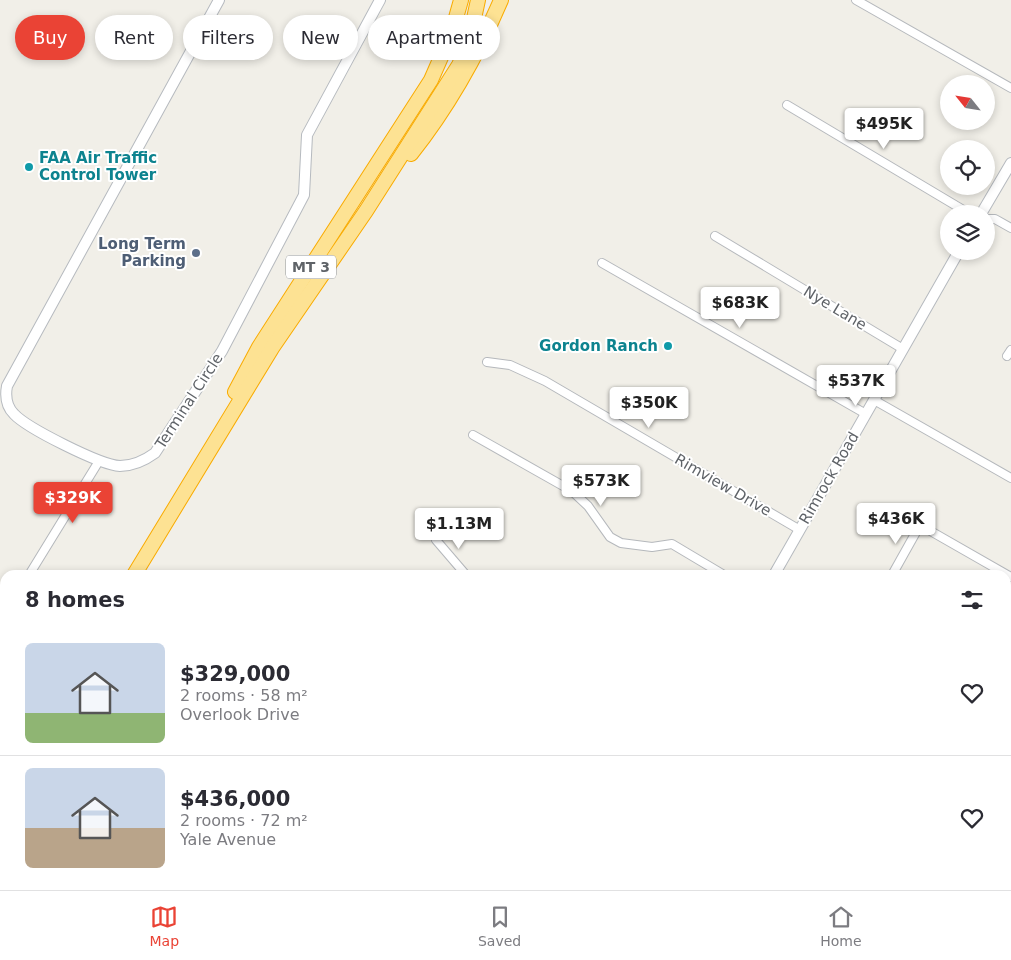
<!DOCTYPE html>
<meta charset="utf-8">
<style>
:root{--surface:#fff;--page:#f7f7f7;--text:#2b2b33;--muted:#7c7c81;--line:#e1e1e2;--accent:#ea4335}
body{margin:0;font-family:"DejaVu Sans",sans-serif;background:var(--page);color:var(--text);height:100vh;display:flex;flex-direction:column;font-size:19px;white-space:nowrap}
*{box-sizing:border-box;margin:0}
p{font-size:16px;color:var(--muted)}
.icon{flex:none;width:28px;height:28px;fill:none;stroke:currentColor;stroke-width:2;stroke-linecap:round;stroke-linejoin:round}
.map{position:relative;flex:1;overflow:hidden}
.drawer{position:absolute;left:0px;top:570px;width:1011px;height:320px;display:flex;flex-direction:column;background:var(--surface);border-radius:15px 15px 0 0;box-shadow:0 2px 8px #0003}
.drawer>*{flex:none}
.guide{position:absolute;left:15px;top:15px;width:500px;height:45px;display:flex;gap:10px}
.needle{width:32px;rotate:300deg}
.controls{position:absolute;left:940px;top:75px;display:grid;gap:10px}
.controls a{display:grid;place-items:center;width:55px;height:55px;border-radius:50%;background:var(--surface);box-shadow:0 2px 8px #0003;font-size:25px}
.price{position:absolute;translate:-50% -42px;padding:0 11px;border-radius:5px;background:#fff;color:#222;font-size:16px;line-height:32px;filter:drop-shadow(0 1px 2px #0008)}
.price::after{content:'';position:absolute;left:50%;top:30px;width:15px;height:11px;margin-left:-8px;background:inherit;clip-path:polygon(0 0,100% 0,50% 100%)}
.price.active{background:var(--accent);color:#fff}
ul{padding:0;list-style:none}
li{display:flex;align-items:center;gap:15px;height:125px;padding:0 25px}
li+li{border-top:1px solid var(--line)}
li span{display:grid;place-items:center;flex:none;width:140px;height:100px;border-radius:8px;color:#555}
li>.icon{margin-inline-start:auto}
span .icon{width:60px;height:60px;fill:#fffc;stroke-width:1}
li b{font-size:21px}
h2{display:flex;justify-content:space-between;align-items:center;height:60px;padding:0 25px;font-size:21px}
.chip{padding:0 18px;border-radius:22px;background:var(--surface);box-shadow:0 2px 8px #0003;font-size:18px;line-height:45px}
.chip.active{background:var(--accent);color:#fff}
.dock{display:flex;justify-content:space-around;align-items:center;height:70px;border-top:1px solid var(--line);background:var(--surface);font-size:14px;color:var(--muted)}
.dock a{display:grid;justify-items:center;gap:2px}
.dock .active{color:var(--accent)}
.map>svg:first-child{display:block}
.lines{fill:none;stroke-linecap:round;stroke-linejoin:round}
.street-casing{stroke:#b5b8bc;stroke-width:10}
.secondary-casing{stroke:#b6babf;stroke-width:12}
.highway-casing{stroke:#f9ab00;stroke-width:16}
.street{stroke:#fff;stroke-width:8}
.secondary{stroke:#fff;stroke-width:10}
.highway{stroke:#fde293;stroke-width:14}
.culture-dot{fill:#0f9aa8;stroke:#fff;stroke-width:2}
.service-dot{fill:#5c6f8a;stroke:#fff;stroke-width:2}
.labels{text-anchor:middle;dominant-baseline:central;stroke-width:4;stroke-linejoin:round;paint-order:stroke}
.shield{fill:#fff;stroke:#8f9295;stroke-width:1}
.shield-label{font-size:14px;font-weight:bold;fill:#5f6368}
.culture-label{font-size:15px;font-weight:bold;fill:#0d838f;stroke:#fff;text-anchor:start}
.service-label{font-size:15px;font-weight:bold;fill:#4e5e75;stroke:#fff;text-anchor:end}
.street-label{font-size:15px;fill:#5f6368;stroke:#fff}
</style>
<div class="map">
<svg width="1011" height="890" viewBox="0 0 1011 890">
<rect width="100%" height="100%" fill="#f1efe8"/>
<g class="lines">
<defs>
<g id="street">
<polyline points="856,0 1011,88"/>
<polyline points="787,105 970,214"/>
<polyline points="986,219 995,219 1011,228"/>
<polyline points="715,236 903,349"/>
<polyline points="602,263 866,414"/>
<polyline points="1007,356 1011,350"/>
<polyline points="487,362 510,365 545,381 800,530"/>
<polyline points="874,400 1011,478"/>
<polyline points="473,435 572,491 588,506 610,537 621,543 652,547 672,544 724,575"/>
<polyline points="436,540 466,575"/>
<polyline points="29,575 99,461"/>
<polyline points="892,575 920,525 1011,577"/>
<polyline points="0,622 5,614"/>
<polyline points="1006,686 1011,678"/>
<polyline points="406,885 415,890"/>
<polyline points="980,885 988,890"/>
<polyline points="709,890 712,885"/>
<polyline points="890,890 892,885"/>
</g>
<g id="secondary">
<path d="M219,0L7,386C5,397 6,406 14,414C27,428 100,465 120,466C133,466 144,461 155,453L222,351L304,195L307,135L380,0"/>
<polyline points="981,214 1011,163"/>
<polyline points="774,575 959,251"/>
<polyline points="592,890 595,885"/>
</g>
<g id="highway">
<path d="M411,154C449,106 477,56 501,0"/>
<polyline points="235,392 259,347 431,80 452,32 461,0"/>
<polyline points="134,575 272,348 366,211 459,65 468,46 478,0"/>
<polyline points="0,785 5,777"/>
</g>
</defs>
<use href="#street" class="street-casing"/>
<use href="#secondary" class="secondary-casing"/>
<use href="#highway" class="highway-casing"/>
<use href="#street" class="street"/>
<use href="#secondary" class="secondary"/>
<use href="#highway" class="highway"/>
</g>
<g class="culture-dot">
<circle cx="29" cy="167" r="5"/>
<circle cx="668" cy="346" r="5"/>
</g>
<circle class="service-dot" cx="196" cy="253" r="5"/>
<g class="labels">
<rect class="shield" x="286" y="255.5" width="50" height="23" rx="4"/>
<g class="shield-label">
<text x="311" y="267">MT 3</text>
</g>
<g class="culture-label">
<text x="39" y="158">FAA Air Traffic<tspan x="39" dy="17">Control Tower</tspan></text>
<text x="658" y="346" text-anchor="end">Gordon Ranch</text>
</g>
<g class="service-label">
<text x="186" y="244">Long Term<tspan x="186" dy="17">Parking</tspan></text>
</g>
<g class="street-label">
<text transform="translate(835 308) rotate(31)">Nye Lane</text>
<text transform="translate(189 401) rotate(-57)">Terminal Circle</text>
<text transform="translate(829 478) rotate(-60)">Rimrock Road</text>
<text transform="translate(723 485) rotate(30)">Rimview Drive</text>
</g>
</g>
</svg>
<div class="controls">
<a><svg class="needle" viewBox="-14 -14 28 28"><path d="M0-13l5 13h-10z" fill="#e53935"/><path d="M0 13l5-13h-10z" fill="#7c7c81"/></svg></a>
<a><svg class="icon" aria-label="locate" viewBox="0 0 24 24"><circle cx="12" cy="12" r="6"/><path d="M12 2v4M12 18v4M2 12h4M18 12h4"/></svg></a>
<a><svg class="icon" aria-label="layers" viewBox="0 0 24 24"><path d="M12 4l9 5-9 5-9-5zM3 14l9 5 9-5"/></svg></a>
</div>
<b class="price" style="left:884px;top:150px">$495K</b>
<b class="price" style="left:740px;top:329px">$683K</b>
<b class="price" style="left:856px;top:407px">$537K</b>
<b class="price" style="left:649px;top:429px">$350K</b>
<b class="price" style="left:601px;top:507px">$573K</b>
<b class="price active" style="left:73px;top:524px">$329K</b>
<b class="price" style="left:896px;top:545px">$436K</b>
<b class="price" style="left:459px;top:550px">$1.13M</b>
<div class="guide">
<a class="chip active">Buy</a>
<a class="chip">Rent</a>
<a class="chip">Filters</a>
<a class="chip">New</a>
<a class="chip">Apartment</a>
</div>
<section class="drawer">
<h2>8 homes<svg class="icon" aria-label="filters" viewBox="0 0 24 24"><path d="M4 7h16M4 17h16"/><circle cx="9" cy="7" r="2"/><circle cx="15" cy="17" r="2"/></svg></h2>
<ul>
<li><span style="background:linear-gradient(#c9d6e8 70%,#8fb573 0)"><svg class="icon" aria-label="home" viewBox="0 0 24 24"><path d="M3 11l9-7 9 7M6 9v11h12V9"/></svg></span><div><b>$329,000</b><p>2 rooms · 58 m²</p><p>Overlook Drive</p></div><svg class="icon" aria-label="heart" viewBox="0 0 24 24"><path d="M12 20l-8-8c-3-5 5-10 8-4 3-6 11-1 8 4z"/></svg></li>
<li><span style="background:linear-gradient(#c9d6e8 60%,#b9a48a 0)"><svg class="icon" aria-label="home" viewBox="0 0 24 24"><path d="M3 11l9-7 9 7M6 9v11h12V9"/></svg></span><div><b>$436,000</b><p>2 rooms · 72 m²</p><p>Yale Avenue</p></div><svg class="icon" aria-label="heart" viewBox="0 0 24 24"><path d="M12 20l-8-8c-3-5 5-10 8-4 3-6 11-1 8 4z"/></svg></li>
</ul>
</section>
</div>
<nav class="dock">
<a class="active"><svg class="icon" aria-label="map" viewBox="0 0 24 24"><path d="M3 6l6-2 6 2 6-2v14l-6 2-6-2-6 2zM9 4v14M15 6v14"/></svg>Map</a>
<a><svg class="icon" aria-label="saved" viewBox="0 0 24 24"><path d="M7 4h10v16l-5-4-5 4z"/></svg>Saved</a>
<a><svg class="icon" aria-label="home" viewBox="0 0 24 24"><path d="M3 11l9-7 9 7M6 9v11h12V9"/></svg>Home</a>
</nav>
